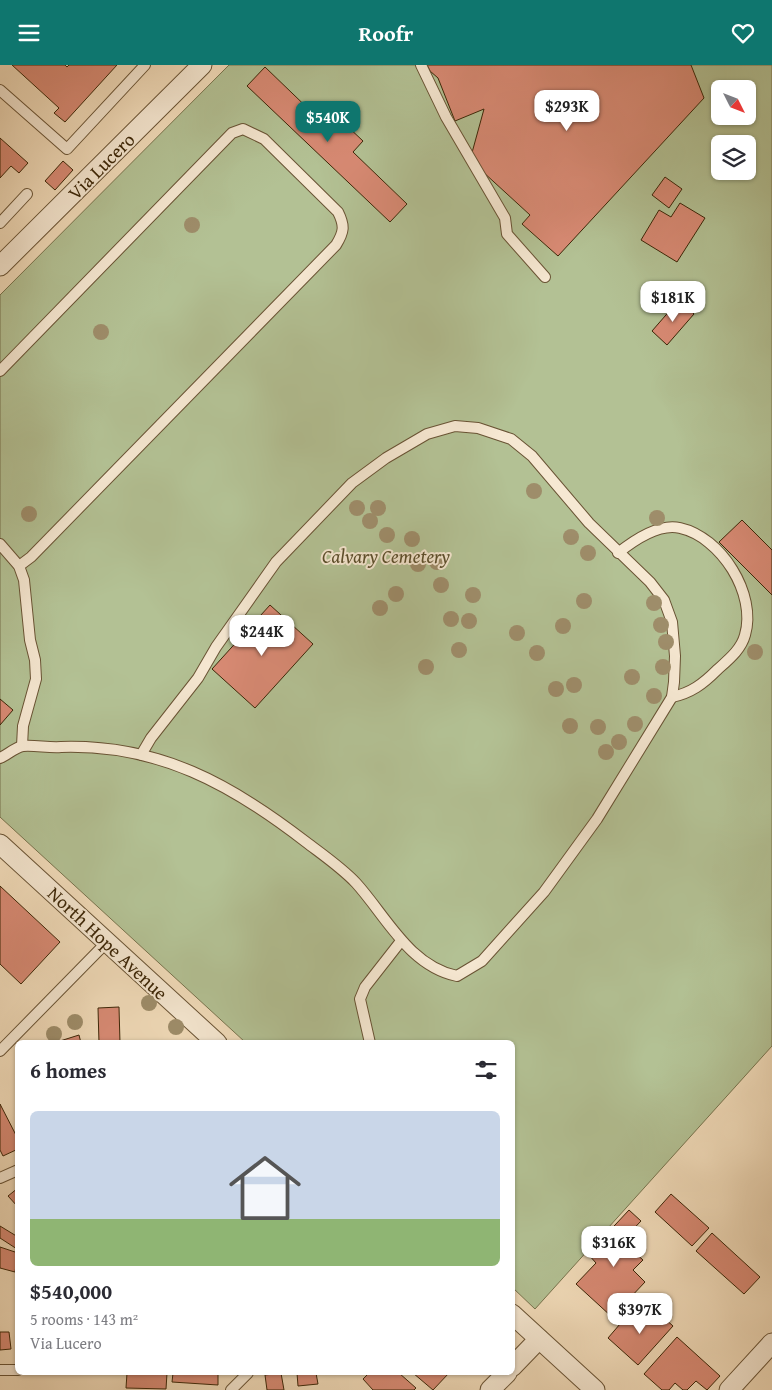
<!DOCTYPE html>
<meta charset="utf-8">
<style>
:root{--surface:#fff;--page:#f2f2f3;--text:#2b2b33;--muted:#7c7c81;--line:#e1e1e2;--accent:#0f766e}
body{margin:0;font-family:"Gentium Book Plus",serif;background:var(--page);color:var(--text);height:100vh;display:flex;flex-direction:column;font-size:19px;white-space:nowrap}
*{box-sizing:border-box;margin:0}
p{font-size:16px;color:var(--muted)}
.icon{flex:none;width:28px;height:28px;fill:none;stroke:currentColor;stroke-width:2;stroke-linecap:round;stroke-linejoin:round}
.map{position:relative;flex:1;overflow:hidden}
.panel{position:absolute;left:15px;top:975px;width:500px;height:335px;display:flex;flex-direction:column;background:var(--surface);border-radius:8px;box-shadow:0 1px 4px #0004}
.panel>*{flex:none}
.needle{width:32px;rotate:132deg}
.controls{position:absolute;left:711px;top:15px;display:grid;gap:10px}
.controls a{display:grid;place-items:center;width:45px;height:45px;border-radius:8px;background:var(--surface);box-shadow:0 1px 4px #0004;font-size:25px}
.price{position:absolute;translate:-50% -42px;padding:0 11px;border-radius:10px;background:#fff;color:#222;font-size:16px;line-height:32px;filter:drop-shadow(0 1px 2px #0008)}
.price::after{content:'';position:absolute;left:50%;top:30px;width:15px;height:11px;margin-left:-8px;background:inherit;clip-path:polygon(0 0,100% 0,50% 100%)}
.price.active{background:var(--accent);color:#fff}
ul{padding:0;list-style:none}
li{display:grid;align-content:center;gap:10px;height:265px;padding:0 15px}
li+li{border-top:1px solid var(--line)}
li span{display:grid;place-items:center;height:155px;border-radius:8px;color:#555}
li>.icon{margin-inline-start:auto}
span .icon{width:90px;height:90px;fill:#fffc;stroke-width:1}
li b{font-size:21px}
h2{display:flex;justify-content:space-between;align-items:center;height:60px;padding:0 15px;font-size:21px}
header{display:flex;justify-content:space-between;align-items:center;height:65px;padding:0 15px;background:var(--accent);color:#fff;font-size:22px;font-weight:700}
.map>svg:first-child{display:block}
.green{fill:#b3c194;stroke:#78744e;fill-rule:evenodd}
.building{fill:#d88a74;stroke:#3c2607}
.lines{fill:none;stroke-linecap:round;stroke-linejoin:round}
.service-casing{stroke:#695334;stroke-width:12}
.minor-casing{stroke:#695334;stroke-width:21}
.service{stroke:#f6e8d2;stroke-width:10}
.minor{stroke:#f6e8d2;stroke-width:19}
.tree{fill:#9e8d6a}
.labels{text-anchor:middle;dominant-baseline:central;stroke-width:4;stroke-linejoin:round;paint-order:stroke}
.street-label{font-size:19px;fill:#3c2607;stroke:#f6e8d2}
.park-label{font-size:19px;font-style:italic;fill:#5a4d2a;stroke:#f6e8d2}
</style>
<header><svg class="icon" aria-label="menu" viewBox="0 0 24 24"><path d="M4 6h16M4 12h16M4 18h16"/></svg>Roofr<svg class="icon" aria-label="heart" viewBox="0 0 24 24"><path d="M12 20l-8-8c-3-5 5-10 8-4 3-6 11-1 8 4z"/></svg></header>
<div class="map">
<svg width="772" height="1325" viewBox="0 0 772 1325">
<rect width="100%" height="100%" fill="#f1dbb9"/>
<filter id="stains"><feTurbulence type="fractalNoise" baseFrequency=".004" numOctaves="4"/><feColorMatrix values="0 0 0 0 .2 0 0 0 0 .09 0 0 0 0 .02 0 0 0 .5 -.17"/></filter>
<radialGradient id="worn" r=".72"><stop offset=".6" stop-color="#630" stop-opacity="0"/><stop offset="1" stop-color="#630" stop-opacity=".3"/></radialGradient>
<path class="green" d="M229,0H772V981L535,1244L513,1223L512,978L245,977L0,752V230ZM720,24H748V51H720ZM720,79H748V106H720Z"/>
<g class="building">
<polygon points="12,0 65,0 67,2 69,0 117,0 65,57 54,48 59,43"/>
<polygon points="427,0 691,0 704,33 558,191 522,159 530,150 470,95 484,44 455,56 438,13 430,6"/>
<polygon points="265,2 320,55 330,45 363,76 353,87 407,139 390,157 247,21"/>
<polygon points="0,73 28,98 19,108 11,101 0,113"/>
<polygon points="63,96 73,105 55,125 45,116"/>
<polygon points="665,112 682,124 669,143 652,130"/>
<polygon points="680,138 705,153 677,197 641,175 659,145 671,152"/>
<polygon points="679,235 694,249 667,280 652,266"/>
<polygon points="742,455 772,485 772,530 719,477"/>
<polygon points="270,540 313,579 255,643 212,604"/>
<polygon points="0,634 13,645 0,660"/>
<polygon points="0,821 60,877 21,919 0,899"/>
<polygon points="119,942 120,978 99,978 98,943"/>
<polygon points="79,970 81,978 60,978 60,976"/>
<polygon points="0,1039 18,1074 18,1084 3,1091 0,1085"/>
<polygon points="18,1123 18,1142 8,1131"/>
<polygon points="671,1129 709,1163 692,1181 655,1147"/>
<polygon points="629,1145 641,1156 622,1176 643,1195 633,1205 645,1217 612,1252 576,1219 596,1198 588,1189"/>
<polygon points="0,1161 18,1172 17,1184 0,1173"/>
<polygon points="712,1168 760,1212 744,1229 696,1186"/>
<polygon points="0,1182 18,1188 15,1207 0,1203"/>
<polygon points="654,1244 673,1261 638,1300 608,1273 632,1245 644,1255"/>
<polygon points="0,1267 9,1267 11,1284 0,1285"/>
<polygon points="677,1272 720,1311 707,1325 696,1316 687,1325 683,1325 675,1318 669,1325 662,1325 644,1309"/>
<polygon points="127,1308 167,1308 166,1324 126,1323"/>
<polygon points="173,1308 218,1308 218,1320 172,1317"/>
<polygon points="281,1308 284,1325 267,1325 265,1310"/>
<polygon points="297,1308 316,1308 318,1319 298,1321"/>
<polygon points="369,1308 399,1308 416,1323 414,1325 373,1325 363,1314"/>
<polygon points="413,1308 449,1308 433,1325"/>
</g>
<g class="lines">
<defs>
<g id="service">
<polyline points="421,0 446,52 505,153 507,169 545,212"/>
<polyline points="0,25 67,84 145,0"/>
<polyline points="0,158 27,129"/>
<path d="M0,306L232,68L243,64L264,74L338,147C345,161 344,167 336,180L31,492L19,501"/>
<polyline points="0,479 19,501 24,515 30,575 35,595 36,614 23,661 22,681"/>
<path d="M618,488C633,476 659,458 680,463C721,472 757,529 745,570C741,585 728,595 717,605C703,619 691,628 672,632"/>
<path d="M0,693C7,690 16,682 23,681C35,680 49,683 61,682C159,679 231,719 306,777C323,790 342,803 356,818C386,851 409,901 457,911L482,896L544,827L597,754L672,632L674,617L675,591L672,557L664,535L650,517L589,458L532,391L511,374L478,363L455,361L427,369L386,393L352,418L276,497L216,582L198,613L151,673L141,690"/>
<polyline points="370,978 360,934 365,922 401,876"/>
<polyline points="0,986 107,877"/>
<polyline points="0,1113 18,1105"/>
<polyline points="0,1305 18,1305"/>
<polyline points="231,1325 248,1308"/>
</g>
<g id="minor">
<polyline points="0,201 202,0"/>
<polyline points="0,779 217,978"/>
<polyline points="512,1249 595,1325"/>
<polyline points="512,1302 539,1274"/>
<polyline points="490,1325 507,1308"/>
<polyline points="729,1325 772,1278"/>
</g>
</defs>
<use href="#service" class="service-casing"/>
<use href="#minor" class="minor-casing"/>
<use href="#service" class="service"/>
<use href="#minor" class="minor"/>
</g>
<g class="tree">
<circle cx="192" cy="160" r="8"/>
<circle cx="101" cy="267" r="8"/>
<circle cx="534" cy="426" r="8"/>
<circle cx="357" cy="443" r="8"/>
<circle cx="378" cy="443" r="8"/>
<circle cx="29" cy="449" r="8"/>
<circle cx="657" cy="453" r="8"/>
<circle cx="370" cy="456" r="8"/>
<circle cx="387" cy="470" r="8"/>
<circle cx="571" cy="472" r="8"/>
<circle cx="412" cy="474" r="8"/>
<circle cx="588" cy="488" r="8"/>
<circle cx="437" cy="497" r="8"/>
<circle cx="418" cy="499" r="8"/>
<circle cx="441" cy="520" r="8"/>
<circle cx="396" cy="529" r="8"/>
<circle cx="473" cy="530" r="8"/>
<circle cx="584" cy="536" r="8"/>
<circle cx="654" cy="538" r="8"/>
<circle cx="380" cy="543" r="8"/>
<circle cx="451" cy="554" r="8"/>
<circle cx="469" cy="556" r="8"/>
<circle cx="661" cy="560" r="8"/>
<circle cx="563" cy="561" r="8"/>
<circle cx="517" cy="568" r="8"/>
<circle cx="666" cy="577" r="8"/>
<circle cx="459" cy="585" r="8"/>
<circle cx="755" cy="587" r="8"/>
<circle cx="537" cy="588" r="8"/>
<circle cx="426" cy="602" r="8"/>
<circle cx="663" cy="602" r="8"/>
<circle cx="632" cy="612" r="8"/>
<circle cx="574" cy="620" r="8"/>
<circle cx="556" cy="624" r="8"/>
<circle cx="654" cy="631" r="8"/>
<circle cx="635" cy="659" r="8"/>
<circle cx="570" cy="661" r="8"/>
<circle cx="598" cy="662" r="8"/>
<circle cx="619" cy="677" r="8"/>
<circle cx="606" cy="687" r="8"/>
<circle cx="149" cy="938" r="8"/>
<circle cx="75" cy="957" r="8"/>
<circle cx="176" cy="962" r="8"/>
<circle cx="54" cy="969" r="8"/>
</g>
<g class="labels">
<g class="street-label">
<text transform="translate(101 101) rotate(-45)">Via Lucero</text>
<text transform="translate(108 878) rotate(43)">North Hope Avenue</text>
</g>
<g class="park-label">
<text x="386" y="491">Calvary Cemetery</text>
</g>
</g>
<rect width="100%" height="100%" filter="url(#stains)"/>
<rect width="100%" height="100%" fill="url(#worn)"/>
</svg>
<div class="controls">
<a><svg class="needle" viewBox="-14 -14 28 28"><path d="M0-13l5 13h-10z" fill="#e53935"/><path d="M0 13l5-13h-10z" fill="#7c7c81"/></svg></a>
<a><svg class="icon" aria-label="layers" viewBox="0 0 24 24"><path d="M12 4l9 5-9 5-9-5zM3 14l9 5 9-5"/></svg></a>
</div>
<b class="price" style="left:567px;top:67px">$293K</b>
<b class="price active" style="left:328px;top:78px">$540K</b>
<b class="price" style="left:673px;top:258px">$181K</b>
<b class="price" style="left:262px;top:592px">$244K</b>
<b class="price" style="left:614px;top:1203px">$316K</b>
<b class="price" style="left:640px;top:1270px">$397K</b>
<section class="panel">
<h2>6 homes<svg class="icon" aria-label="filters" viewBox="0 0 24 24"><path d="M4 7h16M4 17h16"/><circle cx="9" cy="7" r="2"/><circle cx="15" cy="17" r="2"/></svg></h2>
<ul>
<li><span style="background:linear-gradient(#c9d6e8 70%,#8fb573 0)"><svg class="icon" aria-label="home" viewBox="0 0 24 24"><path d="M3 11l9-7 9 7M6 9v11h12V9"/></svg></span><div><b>$540,000</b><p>5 rooms · 143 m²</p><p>Via Lucero</p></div></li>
</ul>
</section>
</div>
